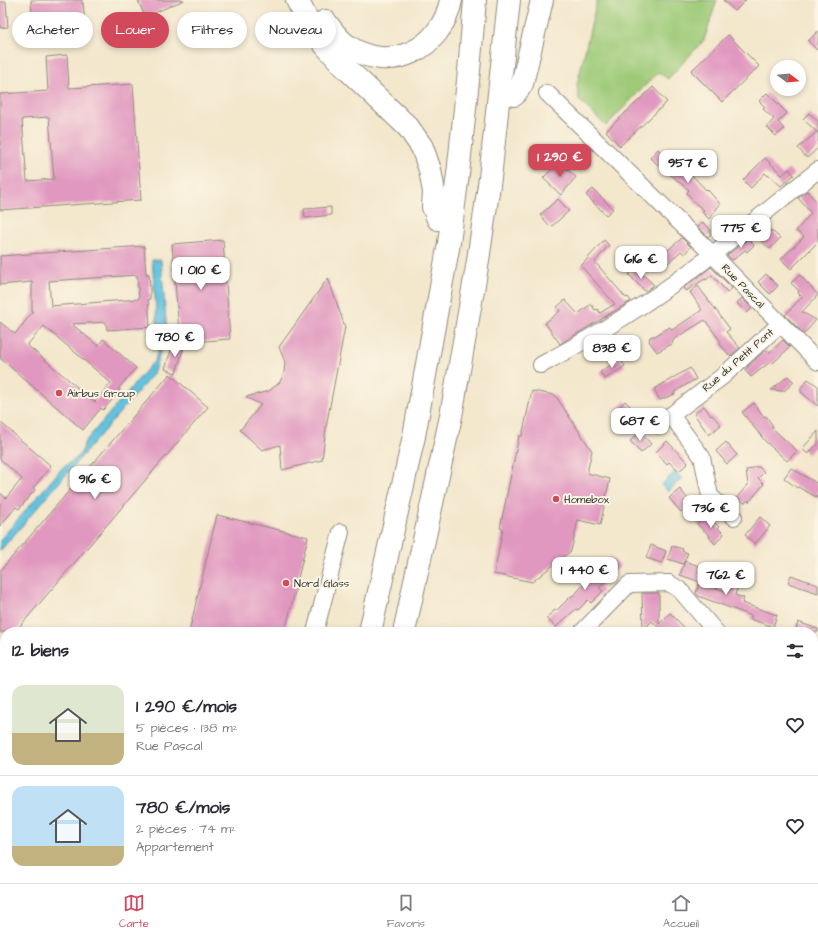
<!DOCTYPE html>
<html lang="fr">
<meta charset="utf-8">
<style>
:root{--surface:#fff;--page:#f2f2f3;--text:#2b2b33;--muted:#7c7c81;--line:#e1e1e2;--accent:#d1495b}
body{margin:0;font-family:"Architects Daughter",sans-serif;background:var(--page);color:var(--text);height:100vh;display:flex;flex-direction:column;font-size:15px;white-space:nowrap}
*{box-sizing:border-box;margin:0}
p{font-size:13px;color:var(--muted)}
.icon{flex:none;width:22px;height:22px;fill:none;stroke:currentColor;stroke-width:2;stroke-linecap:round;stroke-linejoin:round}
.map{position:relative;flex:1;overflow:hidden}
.side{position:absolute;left:0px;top:627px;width:818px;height:256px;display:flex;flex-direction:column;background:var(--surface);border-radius:16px 16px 0 0;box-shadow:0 2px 6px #0003}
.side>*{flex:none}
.hud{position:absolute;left:12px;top:12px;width:400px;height:36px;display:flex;gap:8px}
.needle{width:26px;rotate:106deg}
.tools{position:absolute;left:770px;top:60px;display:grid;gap:8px}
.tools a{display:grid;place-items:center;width:36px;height:36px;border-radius:50%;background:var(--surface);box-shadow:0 2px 6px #0003;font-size:20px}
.price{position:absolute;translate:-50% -34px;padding:0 9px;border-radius:8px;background:#fff;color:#222;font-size:13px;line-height:26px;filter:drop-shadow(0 1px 2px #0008)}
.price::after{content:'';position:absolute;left:50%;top:24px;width:12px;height:9px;margin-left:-6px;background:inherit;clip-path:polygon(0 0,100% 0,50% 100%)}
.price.current{background:var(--accent);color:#fff}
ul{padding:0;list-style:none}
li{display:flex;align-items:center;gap:12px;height:100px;padding:0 12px}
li+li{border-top:1px solid var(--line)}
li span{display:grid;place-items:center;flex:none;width:112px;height:80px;border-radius:12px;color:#555}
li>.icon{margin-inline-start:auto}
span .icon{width:48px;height:48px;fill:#fffc;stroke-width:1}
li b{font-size:17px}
h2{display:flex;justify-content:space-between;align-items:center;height:48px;padding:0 12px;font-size:17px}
.tag{padding:0 14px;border-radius:18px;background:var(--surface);box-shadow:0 2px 6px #0003;font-size:14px;line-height:36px}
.tag.current{background:var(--accent);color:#fff}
.dock{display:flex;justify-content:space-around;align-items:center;height:56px;border-top:1px solid var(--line);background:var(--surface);font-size:11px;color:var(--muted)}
.dock a{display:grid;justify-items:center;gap:2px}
.dock .current{color:var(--accent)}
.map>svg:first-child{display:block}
.green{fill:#9fcb79;stroke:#657b52}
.water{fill:#62c3e0;stroke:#467786}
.building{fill:#e198c0;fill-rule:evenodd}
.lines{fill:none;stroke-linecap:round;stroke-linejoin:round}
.minor-casing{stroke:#8f897c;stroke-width:18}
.highway-casing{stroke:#8f897c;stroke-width:24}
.minor{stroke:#fff;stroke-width:16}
.highway{stroke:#fff;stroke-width:22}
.poi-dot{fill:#d1495b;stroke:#fcf5e5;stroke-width:1.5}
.labels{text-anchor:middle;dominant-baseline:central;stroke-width:4;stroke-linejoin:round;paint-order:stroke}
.street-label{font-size:11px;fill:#2b2b2b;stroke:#fcf5e5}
.poi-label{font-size:11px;fill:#2b2b2b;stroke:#fcf5e5;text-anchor:start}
</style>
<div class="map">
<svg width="818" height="883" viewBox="0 0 818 883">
<rect width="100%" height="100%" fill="#fcf5e5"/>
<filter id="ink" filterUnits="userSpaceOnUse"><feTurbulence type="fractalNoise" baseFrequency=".025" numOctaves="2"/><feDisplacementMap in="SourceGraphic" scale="8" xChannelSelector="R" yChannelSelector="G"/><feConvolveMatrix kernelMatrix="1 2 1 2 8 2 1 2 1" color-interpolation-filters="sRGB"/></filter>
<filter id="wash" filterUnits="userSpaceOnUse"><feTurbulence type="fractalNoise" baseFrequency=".012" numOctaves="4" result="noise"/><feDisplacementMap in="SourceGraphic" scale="16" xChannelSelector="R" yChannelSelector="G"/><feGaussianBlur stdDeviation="0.9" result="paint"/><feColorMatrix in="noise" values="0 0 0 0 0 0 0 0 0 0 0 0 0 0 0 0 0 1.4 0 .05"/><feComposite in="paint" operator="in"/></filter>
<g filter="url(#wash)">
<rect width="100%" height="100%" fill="#f3e7cc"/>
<polygon class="green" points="597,0 717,0 704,40 668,79 658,72 606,126 579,100 577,85"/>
<g class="water">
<path d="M152,260H161L167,333L153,374L0,551V540L64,466C73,461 84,454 84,443L155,360L159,346Z"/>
<polygon points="675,472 682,478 668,492 661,485"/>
</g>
<g id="blocks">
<g class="building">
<polygon points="31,0 82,0 82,4 83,3 85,23 33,27"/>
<polygon points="138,0 184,0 145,17"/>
<polygon points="723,0 746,0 735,11"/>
<polygon points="0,2 6,2 8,27 0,28"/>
<polygon points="818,31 818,51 808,41"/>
<polygon points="728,35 759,66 722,102 691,71"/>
<path d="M67,55L69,88L133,84L141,200L0,210V94L48,91L46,57ZM49,117L54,179L27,181L22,119Z"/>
<polygon points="653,87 667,102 620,146 606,131"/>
<polygon points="767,93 787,113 778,122 784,129 776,136 767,127 774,119 763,109 765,107 759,101"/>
<polygon points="809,113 818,121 818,148 807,158 798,148 817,132 803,119"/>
<polygon points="658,149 686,173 688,171 706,190 707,189 720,204 709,219 702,212 704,210 696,204 687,193 689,190 650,158"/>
<polygon points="765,158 782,175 789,169 794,175 781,186 769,175 768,176 765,173 751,188 743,180"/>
<polygon points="559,162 576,177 561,195 543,178"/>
<polygon points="593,189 613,209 606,215 586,195"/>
<polygon points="807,191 818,203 818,242 791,269 781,259 804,237 796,231 811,213 798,198"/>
<polygon points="558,199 569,211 551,227 540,215"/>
<polygon points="331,207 331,215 305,218 304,209"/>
<polygon points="702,222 710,229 710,235 708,237 698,227"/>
<polygon points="771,230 780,238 770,249 761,241"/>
<polygon points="682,238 691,247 684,254 681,251 668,263 661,256"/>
<polygon points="748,239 754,245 747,252 745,250 733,260 731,259 727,255"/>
<polygon points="223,240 230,339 180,343 172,244"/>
<polygon points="604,240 609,245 595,262 626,298 628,297 631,301 560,344 545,323 560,311 557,307 565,300 578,314 591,304 595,310 597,309 600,313 615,304 581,266"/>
<path d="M144,246L146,274H149L150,287V299H148L150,327L107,330L106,322L72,324L98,346L103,339L136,368L118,389L120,391L112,400L103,410L101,408L83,430L0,358V322L15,334L32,313V282L0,285V256ZM137,275L139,299L51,306L49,281ZM44,326L111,383L95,402L27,345Z"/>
<polygon points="711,267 732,288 728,293 712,275 706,280 705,279 686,291 683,288"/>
<polygon points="636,268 654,285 647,290 645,291 629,275"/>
<polygon points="766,274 778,286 770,294 758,282"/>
<polygon points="800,275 818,295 802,312 816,320 804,334 785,315 802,297 798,293 799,291 791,283"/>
<polygon points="328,278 345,327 326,427 322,460 282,470 280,445 262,450 240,430 261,405 246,397 269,391 280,382 284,373 285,362 279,347"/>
<polygon points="698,286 730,329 726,332 740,348 730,356 720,344 721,342 705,320 674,339 672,344 657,352 649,341 650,337 653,336 655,336 670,327 672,330 702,310 690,292"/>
<polygon points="742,298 752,308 747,313 737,303"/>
<polygon points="783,340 790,347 771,365 769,363 751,377 745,370 748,367 748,366 766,350 769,353"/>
<polygon points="173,344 184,347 176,373 165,369"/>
<polygon points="620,359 625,366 605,379 600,372"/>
<polygon points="690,368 696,379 674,392 675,394 660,400 654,389"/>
<polygon points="170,374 208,407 15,632 0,632 0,571"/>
<polygon points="788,376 794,382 784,391 771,390"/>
<polygon points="808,379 818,386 818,406 801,392 801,388"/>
<polygon points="532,391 555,395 592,451 587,473 610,479 600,525 578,520 571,551 532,582 494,574 503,529 500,528 519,436 522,436"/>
<polygon points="625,401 644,420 633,430 616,411"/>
<polygon points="754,403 764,417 766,416 773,426 771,427 797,451 787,461 765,441 742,412"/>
<polygon points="704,406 711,416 712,415 721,425 709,435 694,414"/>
<polygon points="0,422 51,466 33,488 35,490 19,509 16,507 0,526 0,493 6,498 22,479 0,459"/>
<polygon points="818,431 818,444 808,454 802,449"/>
<polygon points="640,432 651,444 641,453 630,441"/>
<polygon points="667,441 688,463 679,471 669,462 667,464 656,452"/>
<polygon points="726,442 737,455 727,464 716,451"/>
<polygon points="754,467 759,467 764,472 758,478 764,484 749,502 749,500 744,503 737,497 748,485 746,470 752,469"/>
<polygon points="791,468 818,484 818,498 798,487 797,488 784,478"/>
<polygon points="680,489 691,503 681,512 669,498"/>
<polygon points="706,514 719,527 718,528 724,534 715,544 709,537 710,536 697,524"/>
<polygon points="217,515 308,537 285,632 189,632"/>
<polygon points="760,517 770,526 755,544 745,535"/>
<polygon points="651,545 666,551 662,563 646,558"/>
<polygon points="672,546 683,549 682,551 688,553 683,564 668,559"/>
<polygon points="610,557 620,566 599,588 603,591 591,603 588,600 578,610 576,609 556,627 546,618 555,610 556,611 571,596 571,597 575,594 593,575 589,572 595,566 601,561 604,563"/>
<polygon points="685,561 699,566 698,572 702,574 701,578 701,577 711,581 709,586 728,592 734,577 740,579 735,595 744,598 742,603 777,615 773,627 750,619 752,616 698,596 696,593 700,582 680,575"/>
<polygon points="791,575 818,585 818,593 788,583"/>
<polygon points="642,593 659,593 659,624 670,613 689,632 663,632 652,621 643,630"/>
<polygon points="798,622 818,629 818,632 795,632"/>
</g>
</g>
</g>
<g filter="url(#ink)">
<use href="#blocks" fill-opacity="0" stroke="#8f897c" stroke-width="1"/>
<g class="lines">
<defs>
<g id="minor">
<polyline points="547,93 712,254 818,362"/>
<path d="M541,365C570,349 599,333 627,315C695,272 756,219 818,170"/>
<polyline points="671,415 702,457 710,496 734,517"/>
<polyline points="658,425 723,376 780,324"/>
<polyline points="315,632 341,532"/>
<polyline points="582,632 629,584 669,583 680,590 716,632"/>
<polyline points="813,664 818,666"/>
<polyline points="0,864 5,869"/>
<polyline points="16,878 21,883"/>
<polyline points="248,883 250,878"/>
</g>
<g id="highway">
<polyline points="297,0 310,25 326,46 345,67 408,127 422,147 430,170 434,192 433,207 438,219"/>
<path d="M325,21C332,30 338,40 348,46C390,75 442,49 451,0"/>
<polyline points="514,95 522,84 542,0"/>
<polyline points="370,632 414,436 449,243 458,174 469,71 475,0"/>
<polyline points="404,632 451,416 477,267 490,178 509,0"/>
<polyline points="299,883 300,878"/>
<polyline points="341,883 343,878"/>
</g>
</defs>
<use href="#minor" class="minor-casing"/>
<use href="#highway" class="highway-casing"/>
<use href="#minor" class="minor"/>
<use href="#highway" class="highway"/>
</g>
</g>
<g class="poi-dot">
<circle cx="59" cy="393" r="4"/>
<circle cx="556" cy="499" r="4"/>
<circle cx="286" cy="583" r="4"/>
</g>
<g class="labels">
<g class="street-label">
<text transform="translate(743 286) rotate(46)">Rue Pascal</text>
<text transform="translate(738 360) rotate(-41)">Rue du Petit Pont</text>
</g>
<g class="poi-label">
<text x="67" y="393">Airbus Group</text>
<text x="564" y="499">Homebox</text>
<text x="294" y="583">Nord Glass</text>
</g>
</g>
</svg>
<div class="tools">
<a><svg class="needle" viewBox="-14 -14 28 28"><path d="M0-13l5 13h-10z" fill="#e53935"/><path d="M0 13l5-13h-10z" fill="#7c7c81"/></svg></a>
</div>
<b class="price current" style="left:560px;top:178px">1 290 €</b>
<b class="price" style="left:688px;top:184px">957 €</b>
<b class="price" style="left:741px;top:249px">775 €</b>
<b class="price" style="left:641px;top:280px">616 €</b>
<b class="price" style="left:201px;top:291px">1 010 €</b>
<b class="price" style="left:175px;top:358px">780 €</b>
<b class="price" style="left:612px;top:369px">838 €</b>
<b class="price" style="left:640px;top:442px">687 €</b>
<b class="price" style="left:95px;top:500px">916 €</b>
<b class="price" style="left:711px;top:529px">736 €</b>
<b class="price" style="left:585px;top:591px">1 440 €</b>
<b class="price" style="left:726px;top:596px">762 €</b>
<div class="hud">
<a class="tag">Acheter</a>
<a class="tag current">Louer</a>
<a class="tag">Filtres</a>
<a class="tag">Nouveau</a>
</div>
<section class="side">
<h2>12 biens<svg class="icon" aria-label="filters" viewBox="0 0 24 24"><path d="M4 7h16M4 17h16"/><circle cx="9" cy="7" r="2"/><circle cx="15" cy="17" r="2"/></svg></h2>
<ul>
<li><span style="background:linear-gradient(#dfe7d0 60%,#c2b280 0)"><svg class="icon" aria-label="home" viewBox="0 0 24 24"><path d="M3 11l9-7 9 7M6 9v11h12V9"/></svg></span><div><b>1 290 €/mois</b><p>5 pièces · 138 m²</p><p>Rue Pascal</p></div><svg class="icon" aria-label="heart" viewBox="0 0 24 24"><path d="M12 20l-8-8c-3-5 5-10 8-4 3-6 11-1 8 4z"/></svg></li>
<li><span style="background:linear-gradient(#bfe0f5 75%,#c2b280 0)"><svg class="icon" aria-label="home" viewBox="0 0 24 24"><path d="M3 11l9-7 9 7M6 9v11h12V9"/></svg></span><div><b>780 €/mois</b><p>2 pièces · 74 m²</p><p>Appartement</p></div><svg class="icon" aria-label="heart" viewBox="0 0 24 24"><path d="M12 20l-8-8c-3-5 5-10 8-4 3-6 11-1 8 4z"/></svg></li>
</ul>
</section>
</div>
<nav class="dock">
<a class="current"><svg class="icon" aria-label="map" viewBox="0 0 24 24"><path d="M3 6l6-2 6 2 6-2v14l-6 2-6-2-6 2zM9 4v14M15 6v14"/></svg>Carte</a>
<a><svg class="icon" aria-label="saved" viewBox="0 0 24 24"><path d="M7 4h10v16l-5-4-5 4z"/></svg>Favoris</a>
<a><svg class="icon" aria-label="home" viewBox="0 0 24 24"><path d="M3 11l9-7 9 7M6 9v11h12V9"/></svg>Accueil</a>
</nav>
